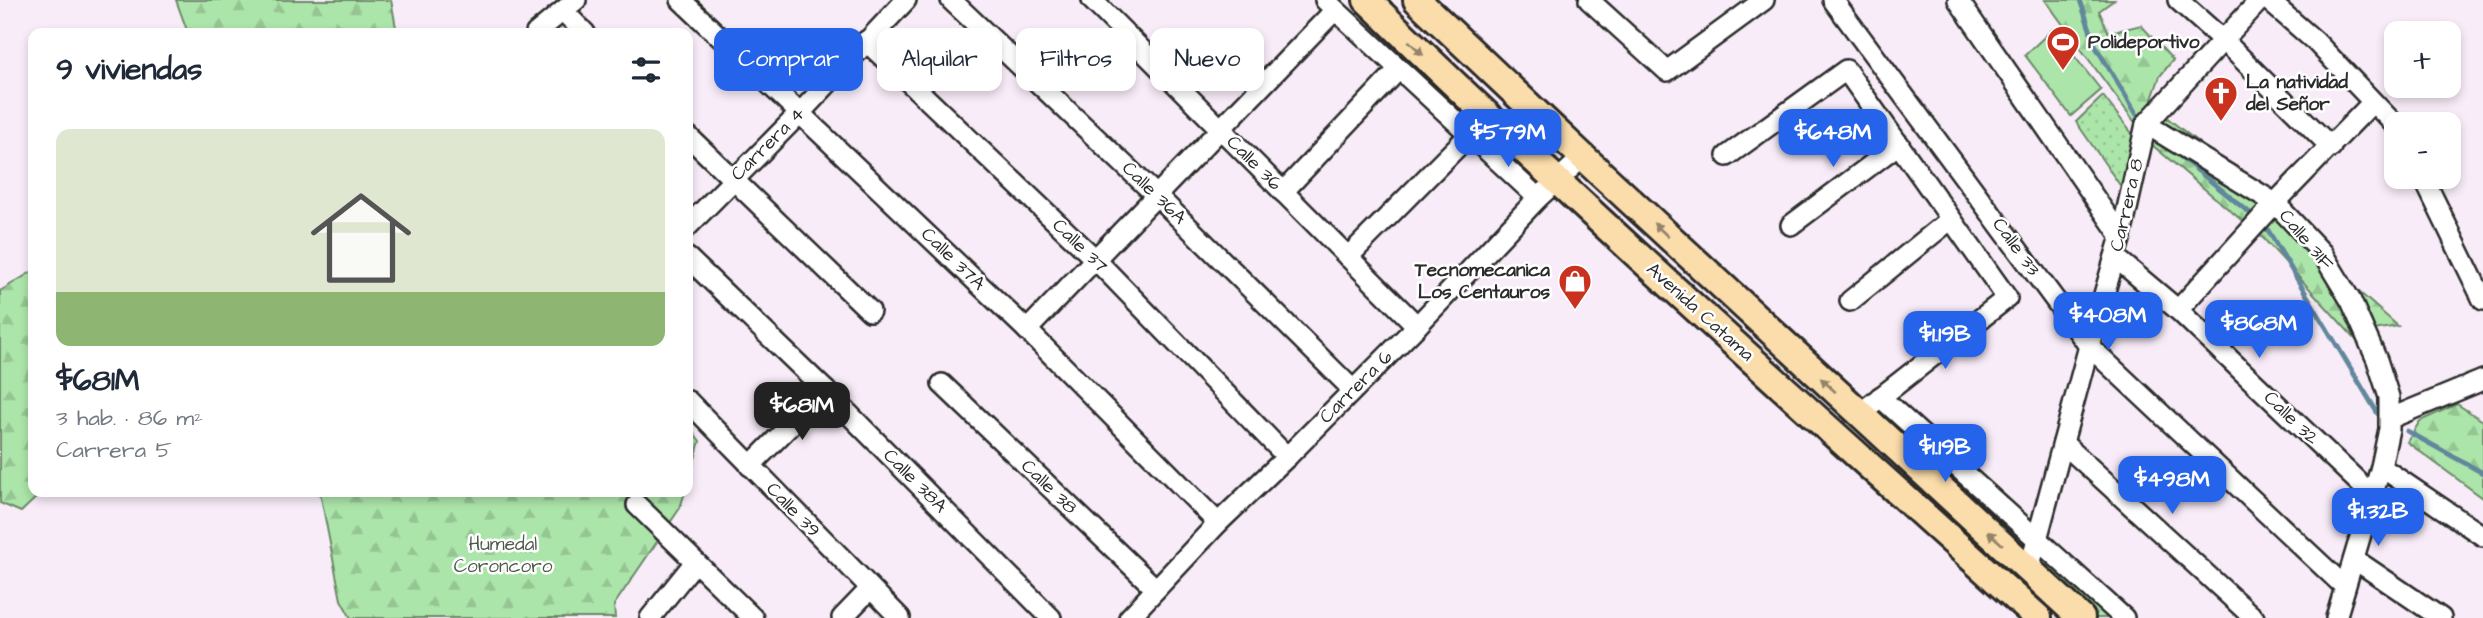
<!DOCTYPE html>
<html lang="es">
<meta charset="utf-8">
<style>
:root{--surface:#fff;--page:#f2f2f3;--text:#1f2937;--muted:#747a83;--line:#e0e1e3;--accent:#2563eb}
body{margin:0;font-family:"Architects Daughter",sans-serif;background:var(--page);color:var(--text);height:100vh;display:flex;flex-direction:column;font-size:26px;white-space:nowrap}
*{box-sizing:border-box;margin:0}
p{font-size:23px;color:var(--muted)}
.icon{flex:none;width:38px;height:38px;fill:none;stroke:currentColor;stroke-width:2;stroke-linecap:round;stroke-linejoin:round}
.map{position:relative;flex:1;overflow:hidden}
.details{position:absolute;left:28px;top:28px;width:665px;height:469px;display:flex;flex-direction:column;background:var(--surface);border-radius:14px;box-shadow:0 4px 10px #0003}
.details>*{flex:none}
.guide{position:absolute;left:714px;top:28px;width:665px;height:63px;display:flex;gap:14px}
.tools{position:absolute;left:2384px;top:21px;display:grid;gap:14px}
.tools a{display:grid;place-items:center;width:77px;height:77px;border-radius:14px;background:var(--surface);box-shadow:0 4px 10px #0003;font-size:35px}
.price{position:absolute;translate:-50% -60px;padding:0 16px;border-radius:14px;background:var(--accent);color:#fff;font-size:23px;line-height:46px;filter:drop-shadow(0 2px 4px #0008)}
.price::after{content:'';position:absolute;left:50%;top:42px;width:21px;height:16px;margin-left:-10px;background:inherit;clip-path:polygon(0 0,100% 0,50% 100%)}
.price.selected{background:#222;color:#fff}
ul{padding:0;list-style:none}
li{display:grid;align-content:center;gap:14px;height:371px;padding:0 28px}
li+li{border-top:2px solid var(--line)}
li span{display:grid;place-items:center;height:217px;border-radius:14px;color:#555}
li>.icon{margin-inline-start:auto}
span .icon{width:126px;height:126px;fill:#fffc;stroke-width:1}
li b{font-size:30px}
h2{display:flex;justify-content:space-between;align-items:center;height:84px;padding:0 28px;font-size:30px}
.chip{padding:0 24px;border-radius:14px;background:var(--surface);box-shadow:0 4px 10px #0003;font-size:24px;line-height:63px}
.chip.selected{background:var(--accent);color:#fff}
.map>svg:first-child{display:block}
.grass{fill:#ace5a9;stroke:#6c886a;stroke-width:2}
.forest{fill:url(#forest-firs);stroke:#6c886a;stroke-width:2}
.park{fill:url(#park-dots);stroke:#6c886a;stroke-width:2}
.lines{fill:none;stroke-linecap:round;stroke-linejoin:round}
.stream{stroke:#62879c;stroke-width:5}
.minor-casing{stroke:#2b2b2b;stroke-width:24}
.major-casing{stroke:#2b2b2b;stroke-width:32}
.minor{stroke:#fff;stroke-width:19}
.major{stroke:#fbddab;stroke-width:26}
.oneway{fill:#93846b}
.labels{text-anchor:middle;dominant-baseline:central;stroke-width:5;stroke-linejoin:round;paint-order:stroke}
.poi-label{font-size:19px;font-weight:bold;fill:#2b2b2b;stroke:#fff;text-anchor:start}
.street-label{font-size:19px;fill:#2b2b2b;stroke:#fff}
.park-label{font-size:19px;fill:#4b5a4a;stroke:#fff}
</style>
<div class="map">
<svg width="2483" height="618" viewBox="0 0 2483 618">
<defs>
<pattern id="forest-firs" width="22" height="20" patternUnits="userSpaceOnUse" patternTransform="scale(1.75)"><rect width="22" height="20" fill="#ace5a9"/><path d="M5 1l3.5 6h-7zM16 11l3.5 6h-7z" fill="#94c592"/></pattern>
<pattern id="park-dots" width="8" height="8" patternUnits="userSpaceOnUse" patternTransform="scale(1.75)"><rect width="8" height="8" fill="#ace5a9"/><path d="M2 2h.1M6 6h.1" fill="none" stroke="#94c592" stroke-width="1.8" stroke-linecap="round"/></pattern>
</defs>
<rect width="100%" height="100%" fill="#f8ecf8"/>
<filter id="ink" filterUnits="userSpaceOnUse"><feTurbulence type="fractalNoise" baseFrequency=".0143" numOctaves="2"/><feDisplacementMap in="SourceGraphic" scale="14" xChannelSelector="R" yChannelSelector="G"/><feConvolveMatrix kernelMatrix="1 2 1 2 8 2 1 2 1" color-interpolation-filters="sRGB"/></filter>
<g filter="url(#ink)">
<polygon class="grass" points="2053,29 2101,90 2071,116 2025,55"/>
<g class="forest">
<polygon points="176,0 391,0 397,33 188,33"/>
<polygon points="2045,0 2114,0 2099,11 2109,33 2141,25 2173,60 2160,76 2152,99 2161,113 2315,234 2350,284 2398,326 2367,331 2368,353 2264,239 2151,144"/>
<polygon points="33,271 33,492 42,492 21,512 0,503 0,291"/>
<polygon points="2457,404 2483,421 2483,498 2407,442 2420,421"/>
<polygon points="688,426 700,441 688,483"/>
<polygon points="320,492 685,492 680,508 614,605 615,618 351,618 341,600"/>
</g>
<g class="park">
<polygon points="2103,96 2144,149 2133,204 2076,122"/>
<polygon points="2055,557 2122,618 2094,618 2043,571"/>
</g>
<g class="lines">
<g class="stream">
<polyline points="2080,0 2096,47 2142,123"/>
<polyline points="2180,156 2251,214"/>
<polyline points="2266,227 2378,414"/>
<polyline points="2407,431 2483,473"/>
</g>
<defs>
<g id="minor">
<polyline points="681,0 1027,330 1218,523"/>
<polyline points="951,0 1156,195 1353,390"/>
<polyline points="1092,0 1417,326"/>
<polyline points="1325,0 1538,198"/>
<polyline points="1589,0 1667,71 1764,0"/>
<polyline points="1833,0 2089,346 2345,587"/>
<polyline points="1958,0 2121,236"/>
<polyline points="2178,0 2224,41 2331,147"/>
<polyline points="2268,0 2316,42 2396,126"/>
<polyline points="563,11 585,33"/>
<polyline points="536,33 576,0"/>
<polyline points="866,41 1095,259 1287,457"/>
<polyline points="2146,124 2275,203 2322,253 2351,301 2377,360 2389,397 2389,429 2381,467 2336,618"/>
<polyline points="688,136 870,311"/>
<polyline points="1727,156 1846,70 2007,298 1859,414"/>
<polyline points="2423,177 2483,300"/>
<polyline points="1283,192 1399,69"/>
<polyline points="1791,225 1899,144"/>
<polyline points="688,226 800,113 906,0"/>
<polyline points="1348,257 1469,135"/>
<polyline points="2115,257 2178,310 2373,496"/>
<polyline points="688,258 825,390 1051,618"/>
<polyline points="1850,301 1951,219"/>
<polyline points="2178,310 2275,203 2372,103"/>
<polyline points="1027,330 1335,10"/>
<polyline points="942,384 1156,589"/>
<polyline points="1880,397 2124,618"/>
<polyline points="688,401 900,618"/>
<polyline points="2391,418 2483,380"/>
<polyline points="2063,443 2254,618"/>
<polyline points="750,466 825,390"/>
<polyline points="2381,467 2483,536"/>
<polyline points="637,505 753,618"/>
<polyline points="2354,559 2441,618"/>
<polyline points="2029,569 2089,346 2121,236 2146,124 2260,0"/>
<polyline points="650,618 695,562"/>
<polyline points="842,618 870,589"/>
<polyline points="1129,618 1218,523 1287,457 1417,326 1538,198 1583,157"/>
</g>
<g id="major">
<path d="M1367,0C1585,212 1812,414 2038,618"/>
<polyline points="1417,0 1583,157 2081,618"/>
</g>
</defs>
<use href="#minor" class="minor-casing"/>
<use href="#major" class="major-casing"/>
<use href="#minor" class="minor"/>
<use href="#major" class="major"/>
</g>
<defs><path id="oneway-solid" d="M-6-.8H1V-3.2L6.5 0L1 3.2V.8H-6Z" transform="scale(1.75)"/></defs>
<g class="oneway">
<use href="#oneway-solid" transform="translate(1416 48) rotate(44)"/>
<use href="#oneway-solid" transform="translate(1661 230) rotate(-137)"/>
<use href="#oneway-solid" transform="translate(1828 385) rotate(-137)"/>
<use href="#oneway-solid" transform="translate(1995 538) rotate(-138)"/>
</g>
</g>
<defs>
<symbol id="stadium-pin" viewBox="-11 -11 22 30"><path d="M0 17L-7.5 6A9.5 9.5 0 1 1 7.5 6Z" fill="#c8321e" stroke="#fff"/><path d="M0-5a6.5 5 0 1 0 0 10a6.5 5 0 1 0 0-10ZM-3.5-1.8h7v3.6h-7Z" fill="#fff"/></symbol>
<symbol id="church-pin" viewBox="-11 -11 22 30"><path d="M0 17L-7.5 6A9.5 9.5 0 1 1 7.5 6Z" fill="#c8321e" stroke="#fff"/><path d="M-1.2-6h2.4v3.5h3.3v2.4h-3.3V6h-2.4V-.1h-3.3v-2.4h3.3Z" fill="#fff"/></symbol>
<symbol id="shop-pin" viewBox="-11 -11 22 30"><path d="M0 17L-7.5 6A9.5 9.5 0 1 1 7.5 6Z" fill="#c8321e" stroke="#fff"/><path d="M-5-2.5h2.3a2.7 3.5 0 0 1 5.4 0H5L5.5 6h-11ZM-1.5-2.5h3a1.5 2.3 0 0 0-3 0Z" fill="#fff"/></symbol>
</defs>
<g fill-rule="evenodd">
<use href="#stadium-pin" x="2044" y="23" width="38" height="52"/>
<use href="#church-pin" x="2202" y="74" width="38" height="52"/>
<use href="#shop-pin" x="1556" y="262" width="38" height="52"/>
</g>
<g class="labels">
<g class="poi-label">
<text x="2088" y="42">Polideportivo</text>
<text x="2246" y="82">La natividad<tspan x="2246" dy="22">del Señor</tspan></text>
<text x="1550" y="270" text-anchor="end">Tecnomecanica<tspan x="1550" dy="22">Los Centauros</tspan></text>
</g>
<g class="street-label">
<text transform="translate(768 144) rotate(-45)">Carrera 4</text>
<text transform="translate(1254 163) rotate(45)">Calle 36</text>
<text transform="translate(1154 193) rotate(44)">Calle 36A</text>
<text transform="translate(2127 205) rotate(-77)">Carrera 8</text>
<text transform="translate(2306 240) rotate(50)">Calle 31F</text>
<text transform="translate(1080 246) rotate(44)">Calle 37</text>
<text transform="translate(2016 247) rotate(54)">Calle 33</text>
<text transform="translate(953 259) rotate(44)">Calle 37A</text>
<text transform="translate(1700 312) rotate(42)">Avenida Catama</text>
<text transform="translate(1356 387) rotate(-45)">Carrera 6</text>
<text transform="translate(2291 418) rotate(44)">Calle 32</text>
<text transform="translate(915 481) rotate(45)">Calle 38A</text>
<text transform="translate(1049 487) rotate(44)">Calle 38</text>
<text transform="translate(793 510) rotate(46)">Calle 39</text>
</g>
<g class="park-label">
<text x="503" y="544">Humedal<tspan x="503" dy="22">Coroncoro</tspan></text>
</g>
</g>
</svg>
<div class="tools">
<a>+</a>
<a>−</a>
</div>
<b class="price" style="left:1508px;top:169px">$579M</b>
<b class="price" style="left:1833px;top:169px">$648M</b>
<b class="price" style="left:2108px;top:352px">$408M</b>
<b class="price" style="left:2259px;top:360px">$868M</b>
<b class="price" style="left:1945px;top:371px">$1.19B</b>
<b class="price selected" style="left:802px;top:442px">$681M</b>
<b class="price" style="left:1945px;top:484px">$1.19B</b>
<b class="price" style="left:2172px;top:516px">$498M</b>
<b class="price" style="left:2378px;top:548px">$1.32B</b>
<div class="guide">
<a class="chip selected">Comprar</a>
<a class="chip">Alquilar</a>
<a class="chip">Filtros</a>
<a class="chip">Nuevo</a>
</div>
<section class="details">
<h2>9 viviendas<svg class="icon" aria-label="filters" viewBox="0 0 24 24"><path d="M4 7h16M4 17h16"/><circle cx="9" cy="7" r="2"/><circle cx="15" cy="17" r="2"/></svg></h2>
<ul>
<li><span style="background:linear-gradient(#dfe7d0 75%,#8fb573 0)"><svg class="icon" aria-label="home" viewBox="0 0 24 24"><path d="M3 11l9-7 9 7M6 9v11h12V9"/></svg></span><div><b>$681M</b><p>3 hab. · 86 m²</p><p>Carrera 5</p></div></li>
</ul>
</section>
</div>
